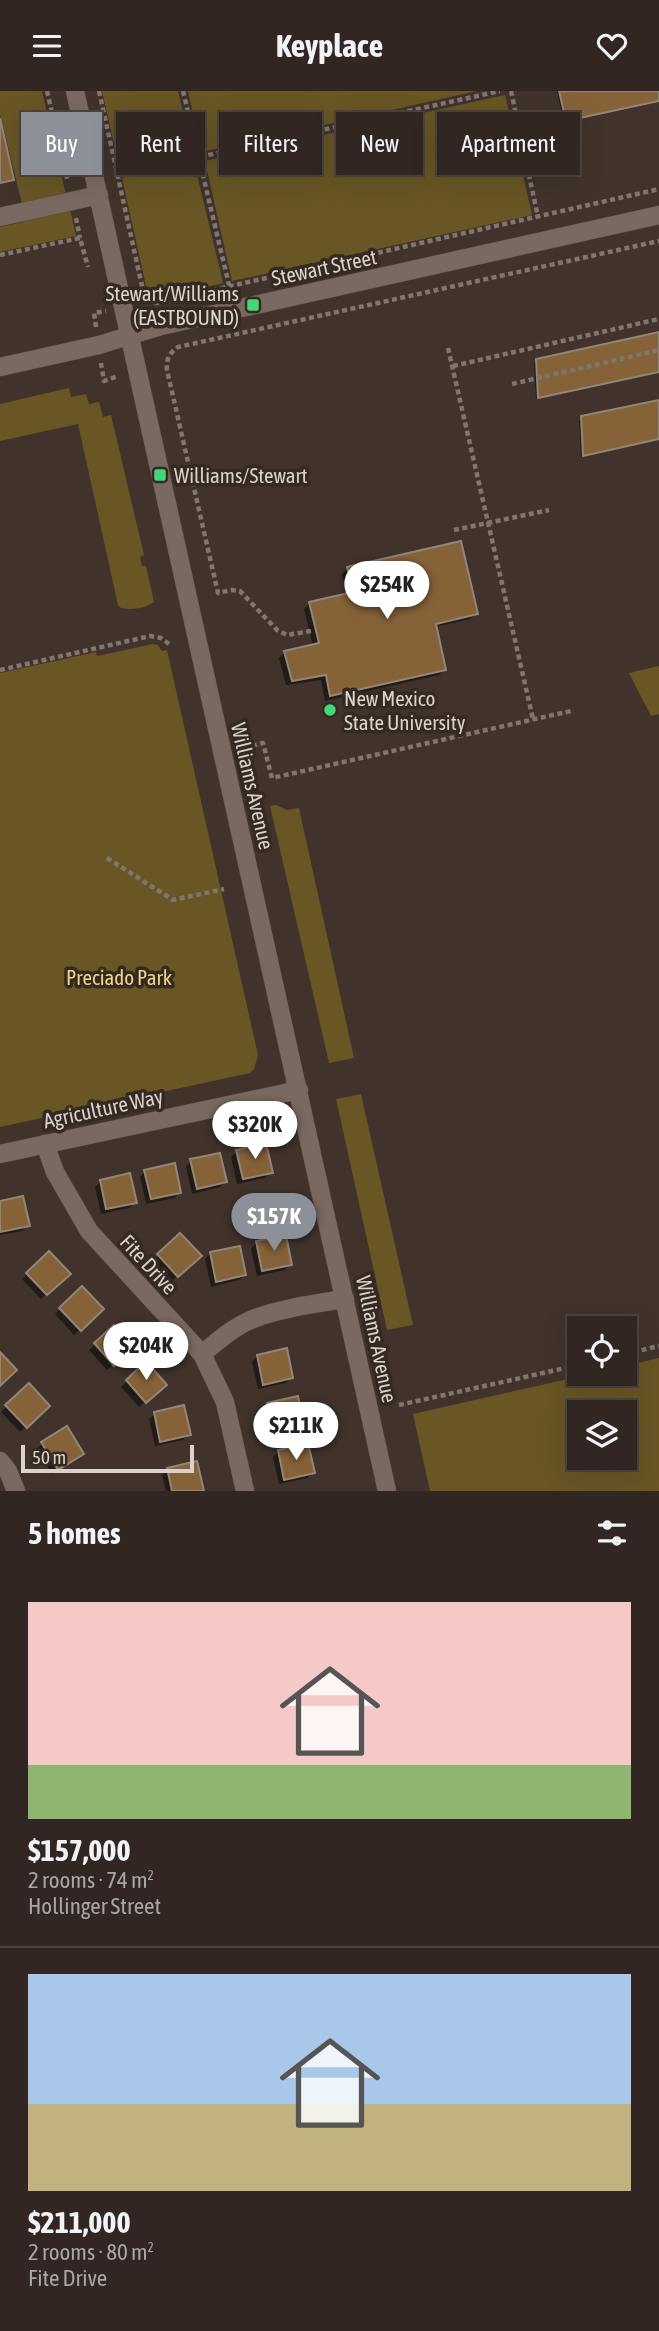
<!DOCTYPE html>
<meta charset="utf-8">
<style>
:root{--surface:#312621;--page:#3d322e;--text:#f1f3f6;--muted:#a8a5a5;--line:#4c433f;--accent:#8c9099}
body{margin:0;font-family:"Asap Condensed",sans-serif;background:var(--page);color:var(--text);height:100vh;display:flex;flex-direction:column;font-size:26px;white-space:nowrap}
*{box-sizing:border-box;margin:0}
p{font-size:23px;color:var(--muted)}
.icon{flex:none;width:38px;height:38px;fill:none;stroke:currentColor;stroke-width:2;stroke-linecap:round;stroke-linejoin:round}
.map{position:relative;height:1400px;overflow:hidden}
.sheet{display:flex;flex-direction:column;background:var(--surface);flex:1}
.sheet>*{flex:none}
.banner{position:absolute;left:21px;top:21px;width:618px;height:63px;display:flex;gap:14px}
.fabs{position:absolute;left:567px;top:1225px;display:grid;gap:14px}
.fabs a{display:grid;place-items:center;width:70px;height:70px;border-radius:0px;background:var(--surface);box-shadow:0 7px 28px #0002,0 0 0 2px var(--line);font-size:35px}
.scale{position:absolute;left:21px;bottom:18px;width:173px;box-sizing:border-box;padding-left:7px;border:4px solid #dbd2cd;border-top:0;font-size:19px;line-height:24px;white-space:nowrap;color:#dbd2cd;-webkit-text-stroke:5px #362922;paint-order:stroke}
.price{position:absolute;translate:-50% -60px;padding:0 16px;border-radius:24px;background:#fff;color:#222;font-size:23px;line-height:46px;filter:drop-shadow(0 2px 4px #0008)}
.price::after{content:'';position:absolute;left:50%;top:42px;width:21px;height:16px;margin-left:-10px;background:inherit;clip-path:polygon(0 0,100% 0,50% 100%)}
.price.active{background:var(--accent);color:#fff}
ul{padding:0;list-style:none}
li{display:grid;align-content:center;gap:14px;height:371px;padding:0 28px}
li+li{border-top:2px solid var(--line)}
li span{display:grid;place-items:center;height:217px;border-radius:0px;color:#555}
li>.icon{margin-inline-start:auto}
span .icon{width:126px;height:126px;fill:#fffc;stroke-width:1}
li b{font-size:30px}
h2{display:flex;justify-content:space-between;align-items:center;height:84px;padding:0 28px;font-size:30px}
.tag{padding:0 24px;border-radius:0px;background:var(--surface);box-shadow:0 7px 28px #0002,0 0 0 2px var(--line);font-size:24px;line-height:63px}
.tag.active{background:var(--accent);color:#fff}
header{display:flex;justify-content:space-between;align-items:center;height:91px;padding:0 28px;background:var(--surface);font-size:32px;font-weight:700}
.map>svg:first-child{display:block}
.green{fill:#685624;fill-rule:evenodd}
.shadow{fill:#0007}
.building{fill:#866239;stroke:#928679;stroke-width:2}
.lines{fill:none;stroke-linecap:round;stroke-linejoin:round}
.minor-casing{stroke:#5d514c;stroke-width:19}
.path{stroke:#81756f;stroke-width:4.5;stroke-dasharray:5 3.5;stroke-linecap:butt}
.minor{stroke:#796961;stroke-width:18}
.poi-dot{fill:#44d77a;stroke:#362922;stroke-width:2.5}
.labels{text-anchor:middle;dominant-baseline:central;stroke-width:7;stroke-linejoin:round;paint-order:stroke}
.street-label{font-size:21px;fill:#dbd2cd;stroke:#362922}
.poi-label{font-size:21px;fill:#dbd2cd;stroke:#362922;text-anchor:start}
.park-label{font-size:21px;fill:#f2d485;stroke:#362922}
</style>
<header><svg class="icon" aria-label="menu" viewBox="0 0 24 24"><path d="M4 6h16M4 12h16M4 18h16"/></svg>Keyplace<svg class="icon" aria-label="heart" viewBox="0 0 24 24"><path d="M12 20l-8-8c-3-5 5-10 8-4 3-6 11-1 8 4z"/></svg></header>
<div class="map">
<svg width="659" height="1400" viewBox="0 0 659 1400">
<rect width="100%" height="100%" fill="#41332c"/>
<g class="green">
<polygon points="0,0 42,0 66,104 22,113 0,23"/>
<polygon points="102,0 178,0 193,64 120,80"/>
<polygon points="188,0 477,0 202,61"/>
<polygon points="505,4 532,124 232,190 205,70"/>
<path d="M194,71L223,192L161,208C151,207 149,203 146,195L122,87Z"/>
<polygon points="70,118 76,145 0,161 0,136 23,131 23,128"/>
<path d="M69,297L71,306L86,303L89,313L99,311L103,326L111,324L144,464L140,466L142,475H146L154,511C144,518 132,519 121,517L118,514L78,333L0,350V313Z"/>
<polygon points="153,553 158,554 162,560 167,559 258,964 254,978 250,982 0,1036 0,582 96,561 97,565"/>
<polygon points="659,575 659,623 651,625 629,582"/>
<polygon points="276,714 287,719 299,717 354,967 329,972 270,715"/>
<polygon points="361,1003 413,1234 387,1239 336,1008"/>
<path d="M659,1267V1400H430L413,1323L590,1283H625V1275ZM579,1321H625V1367H579Z"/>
</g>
<g class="shadow">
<polygon points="557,0 659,0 659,11 564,32"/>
<polygon points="659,243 659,282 536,308 534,272 537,269"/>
<polygon points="659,311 659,349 581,366 579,330 582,327"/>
<polygon points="348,477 476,523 470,528 435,536 444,579 439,584 325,610 321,589 286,594 279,567 285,561 313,555 304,518 310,512 347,504 342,483"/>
<polygon points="237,1060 271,1081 265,1087 237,1093 231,1066"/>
<polygon points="191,1070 225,1091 220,1096 192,1103 186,1075"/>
<polygon points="145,1080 180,1101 174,1107 146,1113 140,1086"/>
<polygon points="101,1090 135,1111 129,1117 101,1123 95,1096"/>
<polygon points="0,1112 28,1134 22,1140 0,1144"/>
<polygon points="180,1144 199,1165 172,1190 153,1170"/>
<polygon points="256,1152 290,1173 285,1179 257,1185 251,1158"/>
<polygon points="49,1163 68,1183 41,1208 22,1188"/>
<polygon points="210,1163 245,1184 239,1189 211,1196 205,1168"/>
<polygon points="82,1198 102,1218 74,1244 55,1223"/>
<polygon points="114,1236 127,1262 107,1279 89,1259"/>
<polygon points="257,1265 292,1286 286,1292 258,1298 252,1271"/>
<polygon points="146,1273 159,1299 139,1316 121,1296"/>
<polygon points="28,1294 48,1315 20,1341 1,1321"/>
<polygon points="268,1314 302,1334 297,1340 269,1346 263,1319"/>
<polygon points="155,1323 189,1344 183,1349 155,1355 149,1328"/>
<polygon points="42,1353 82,1363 52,1383 37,1358"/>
<polygon points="279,1360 313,1381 307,1387 279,1393 273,1366"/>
<polygon points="168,1378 201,1400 166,1400 162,1384"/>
</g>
<g class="building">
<polygon points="559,0 659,0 659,10 566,30"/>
<polygon points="0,27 14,89 0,92"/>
<polygon points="659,241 659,281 538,307 536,268"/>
<polygon points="659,309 659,348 583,365 581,325"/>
<polygon points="461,450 478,523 436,533 446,579 330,605 326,584 292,590 284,560 319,552 309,511 353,501 347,476"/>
<polygon points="266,1052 273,1082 243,1088 236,1059"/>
<polygon points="220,1062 227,1091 197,1098 190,1068"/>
<polygon points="175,1072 181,1102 151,1108 144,1079"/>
<polygon points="130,1082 137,1112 106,1118 100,1089"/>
<polygon points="23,1105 30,1135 0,1141 0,1110"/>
<polygon points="180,1142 202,1165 178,1186 157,1163"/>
<polygon points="286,1144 292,1174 262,1180 256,1150"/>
<polygon points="240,1155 246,1184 216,1191 210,1161"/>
<polygon points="49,1160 71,1183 47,1204 26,1182"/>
<polygon points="82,1195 104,1218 81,1240 59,1217"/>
<polygon points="114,1234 135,1257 114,1275 94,1252"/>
<polygon points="287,1257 293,1287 263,1294 257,1264"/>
<polygon points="0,1261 17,1279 0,1295"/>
<polygon points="146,1270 167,1294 146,1312 126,1289"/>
<polygon points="29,1292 50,1315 27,1337 5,1314"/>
<polygon points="298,1305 304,1335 274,1342 267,1312"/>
<polygon points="184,1314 191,1344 160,1351 154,1321"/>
<polygon points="67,1335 84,1363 58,1379 41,1351"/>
<polygon points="308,1352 315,1382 284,1389 278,1359"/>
<polygon points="197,1370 204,1400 172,1400 167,1377"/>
</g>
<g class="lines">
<defs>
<g id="minor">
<polyline points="75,0 387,1400"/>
<polyline points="0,126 99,104"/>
<polyline points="0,276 99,254 161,235 659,124"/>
<polyline points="45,1053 55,1081 89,1140 202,1263 225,1311 245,1400"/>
<polyline points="0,1063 299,999"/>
<path d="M202,1263C218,1250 233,1236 253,1228C282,1217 314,1213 345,1208"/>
<polyline points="0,1370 8,1380 16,1400"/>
</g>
</defs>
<use href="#minor" class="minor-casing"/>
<g class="path">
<polyline points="47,0 68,91"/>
<polyline points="99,0 142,195 149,209 156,212 659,98"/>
<polyline points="183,0 229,194"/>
<polyline points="511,0 538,126"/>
<polyline points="117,84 500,0"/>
<polyline points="76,127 80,147"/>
<polyline points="0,164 80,147 88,176"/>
<polyline points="96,236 94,222 106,220"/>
<polyline points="448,257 533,628"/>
<polyline points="101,272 104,290 118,285"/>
<polyline points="453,275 659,228"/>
<polyline points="512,293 659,259"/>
<polyline points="454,439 549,419"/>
<path d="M311,540L287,544L277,539L240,500L231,499L218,502L167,279C166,269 169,262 178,256L659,150"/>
<polyline points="0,579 150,545 161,547 169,553"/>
<polyline points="252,655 263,652 272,687 571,620"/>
<polyline points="107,767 173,809 224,798"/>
<polyline points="625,1263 659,1255"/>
<polyline points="399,1314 579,1274"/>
</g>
<use href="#minor" class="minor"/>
</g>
<g class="poi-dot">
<rect x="246" y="207" width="14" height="14" rx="3.5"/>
<rect x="153" y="377" width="14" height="14" rx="3.5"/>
<circle cx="330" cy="619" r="7"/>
</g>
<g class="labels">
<g class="street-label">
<text transform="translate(324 176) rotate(-12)">Stewart Street</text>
<text transform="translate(253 695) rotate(77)">Williams Avenue</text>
<text transform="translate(103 1017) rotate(-12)">Agriculture Way</text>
<text transform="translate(149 1173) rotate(47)">Fite Drive</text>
<text transform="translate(377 1248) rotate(78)">Williams Avenue</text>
</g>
<g class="poi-label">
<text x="239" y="202" text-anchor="end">Stewart/Williams<tspan x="239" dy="24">(EASTBOUND)</tspan></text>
<text x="174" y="384">Williams/Stewart</text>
<text x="344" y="607">New Mexico<tspan x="344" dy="24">State University</tspan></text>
</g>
<g class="park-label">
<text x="119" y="886">Preciado Park</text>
</g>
</g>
</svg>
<div class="fabs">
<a><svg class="icon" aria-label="locate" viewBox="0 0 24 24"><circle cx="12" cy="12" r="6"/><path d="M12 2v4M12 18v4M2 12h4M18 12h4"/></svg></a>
<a><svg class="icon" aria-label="layers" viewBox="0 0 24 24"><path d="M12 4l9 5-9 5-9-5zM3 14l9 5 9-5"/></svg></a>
</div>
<div class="scale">50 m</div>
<b class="price" style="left:387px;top:530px">$254K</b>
<b class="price" style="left:255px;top:1070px">$320K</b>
<b class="price active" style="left:274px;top:1162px">$157K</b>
<b class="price" style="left:146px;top:1291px">$204K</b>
<b class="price" style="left:296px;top:1371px">$211K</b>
<div class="banner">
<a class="tag active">Buy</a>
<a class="tag">Rent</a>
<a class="tag">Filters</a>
<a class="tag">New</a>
<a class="tag">Apartment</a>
</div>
</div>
<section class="sheet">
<h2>5 homes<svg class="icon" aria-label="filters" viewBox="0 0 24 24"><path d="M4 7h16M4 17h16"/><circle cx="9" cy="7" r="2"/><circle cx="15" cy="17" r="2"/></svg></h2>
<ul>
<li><span style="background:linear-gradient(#f6c9c9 75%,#8fb573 0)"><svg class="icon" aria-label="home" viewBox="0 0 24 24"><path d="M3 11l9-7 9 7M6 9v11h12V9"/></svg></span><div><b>$157,000</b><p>2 rooms · 74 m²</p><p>Hollinger Street</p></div></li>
<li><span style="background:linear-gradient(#a9c7e8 60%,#c2b280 0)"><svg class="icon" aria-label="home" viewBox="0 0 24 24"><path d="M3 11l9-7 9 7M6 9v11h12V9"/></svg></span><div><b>$211,000</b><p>2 rooms · 80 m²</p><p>Fite Drive</p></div></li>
</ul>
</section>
